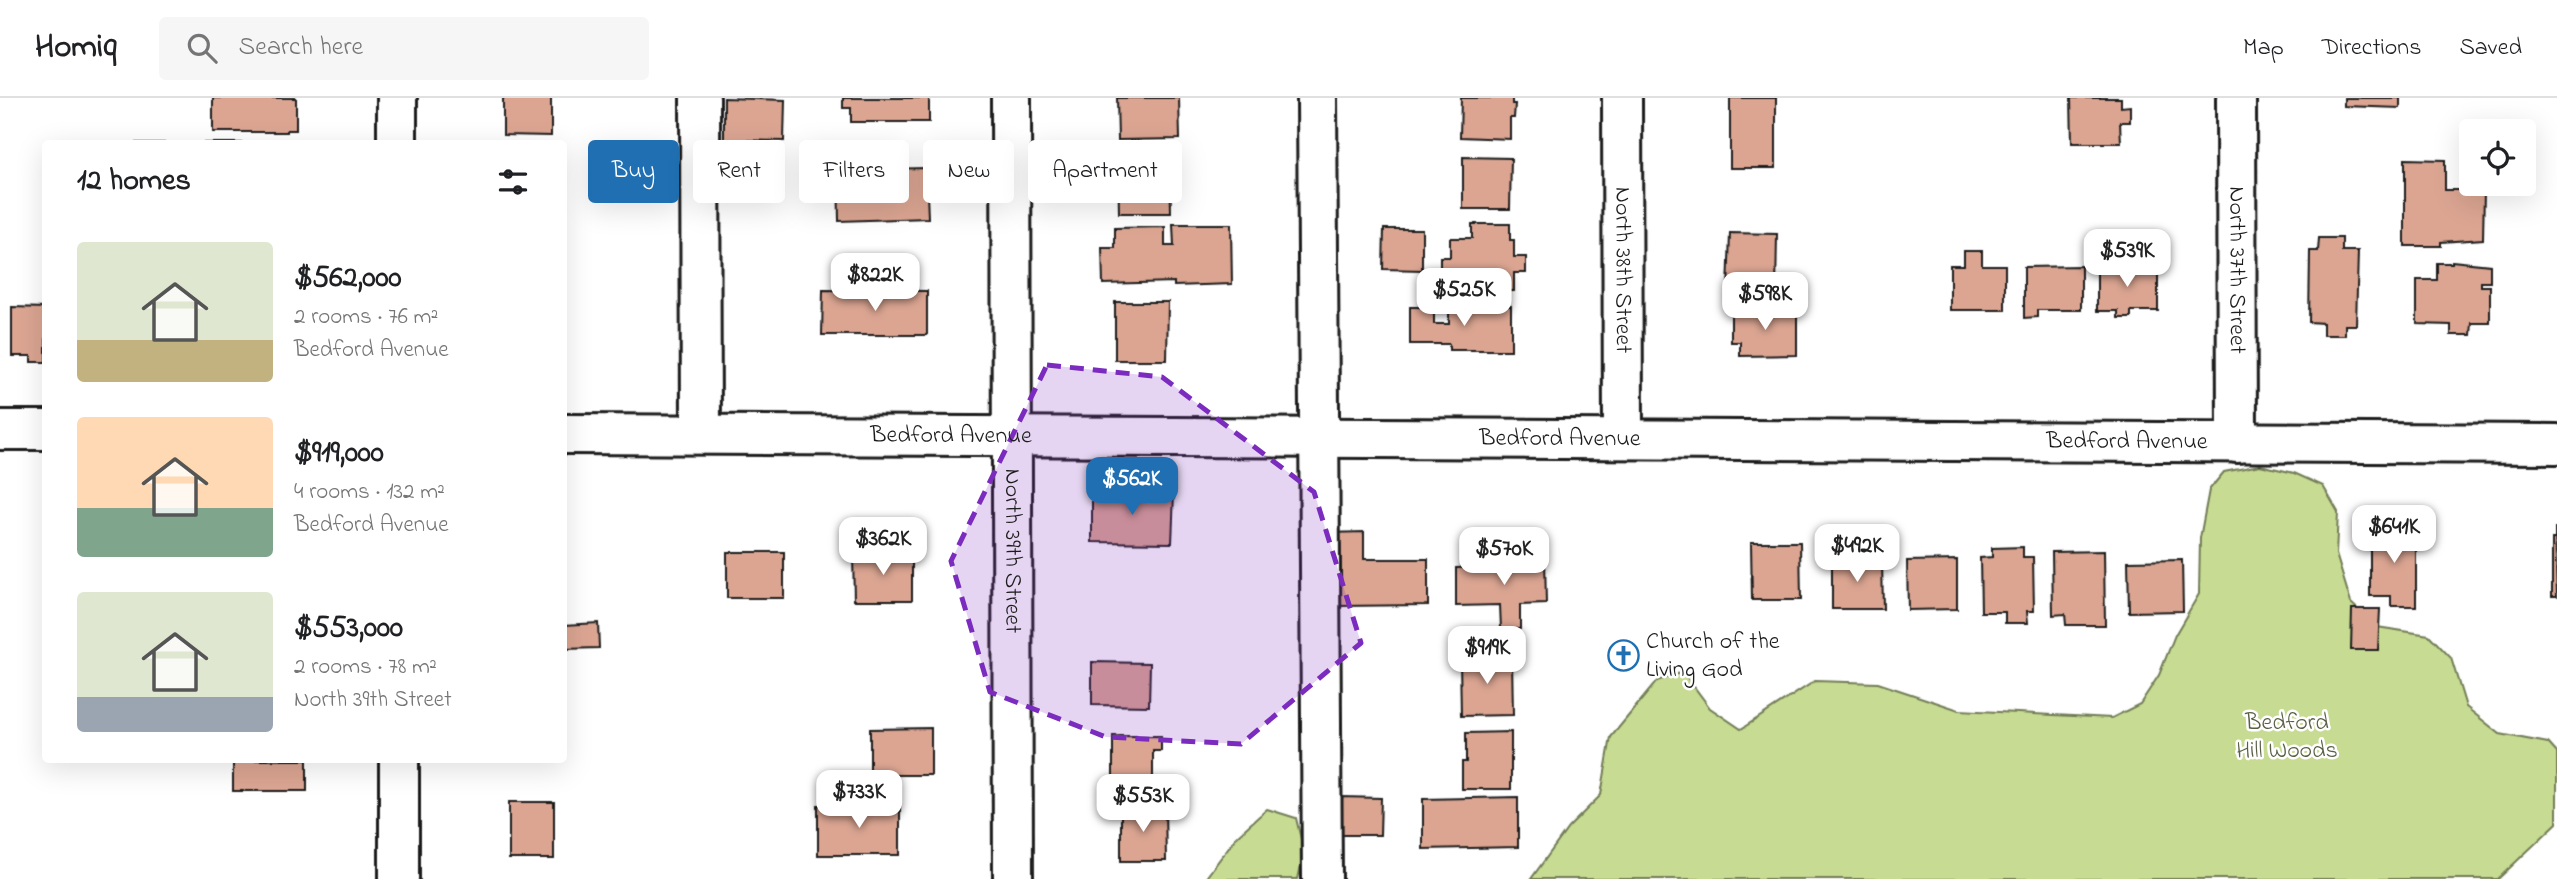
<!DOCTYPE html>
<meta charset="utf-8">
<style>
:root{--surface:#fff;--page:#f6f6f6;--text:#202124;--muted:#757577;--line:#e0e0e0;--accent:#1f6fb2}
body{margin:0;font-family:"Indie Flower",sans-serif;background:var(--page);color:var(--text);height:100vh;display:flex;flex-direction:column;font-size:26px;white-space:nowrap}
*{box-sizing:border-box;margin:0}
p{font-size:23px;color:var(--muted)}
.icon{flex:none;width:38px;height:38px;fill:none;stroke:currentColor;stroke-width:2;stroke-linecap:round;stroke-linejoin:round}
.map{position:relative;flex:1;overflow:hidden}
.details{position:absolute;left:42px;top:42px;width:525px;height:623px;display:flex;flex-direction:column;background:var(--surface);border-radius:7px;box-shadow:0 7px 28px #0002}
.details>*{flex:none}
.hud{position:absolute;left:588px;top:42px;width:665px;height:63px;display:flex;gap:14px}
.buttons{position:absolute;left:2459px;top:21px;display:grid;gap:14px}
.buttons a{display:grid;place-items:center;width:77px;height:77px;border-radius:7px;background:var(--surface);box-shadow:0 7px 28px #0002;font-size:35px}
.price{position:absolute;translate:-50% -60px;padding:0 16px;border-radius:14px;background:#fff;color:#222;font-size:23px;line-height:46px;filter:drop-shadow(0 2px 4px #0008)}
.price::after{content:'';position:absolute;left:50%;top:42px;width:21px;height:16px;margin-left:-10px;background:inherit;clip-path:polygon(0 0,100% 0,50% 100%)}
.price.selected{background:var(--accent);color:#fff}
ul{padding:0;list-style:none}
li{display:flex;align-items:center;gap:21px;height:175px;padding:0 35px}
li span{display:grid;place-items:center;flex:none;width:196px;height:140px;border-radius:7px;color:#555}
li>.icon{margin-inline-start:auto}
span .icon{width:84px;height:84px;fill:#fffc;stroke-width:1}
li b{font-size:30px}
h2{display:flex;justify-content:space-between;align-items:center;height:84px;padding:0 35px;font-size:30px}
.tag{padding:0 24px;border-radius:7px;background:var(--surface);box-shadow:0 7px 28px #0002;font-size:24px;line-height:63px}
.tag.selected{background:var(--accent);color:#fff}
header{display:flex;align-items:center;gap:42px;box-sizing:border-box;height:98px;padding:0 35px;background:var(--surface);border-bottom:2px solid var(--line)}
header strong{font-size:33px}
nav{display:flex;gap:38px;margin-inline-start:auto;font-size:24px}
.search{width:490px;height:63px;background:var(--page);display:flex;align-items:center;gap:18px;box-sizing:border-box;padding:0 24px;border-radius:7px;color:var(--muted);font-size:26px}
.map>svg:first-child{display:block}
.green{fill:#c7dc92;stroke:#727c57;stroke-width:2}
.building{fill:#dba592;stroke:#1c1c1c;stroke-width:2}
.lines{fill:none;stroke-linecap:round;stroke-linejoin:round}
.minor-casing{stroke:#1c1c1c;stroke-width:44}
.minor{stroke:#fff;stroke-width:38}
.marked{fill:#7b2cbf;fill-opacity:0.2;stroke:#7b2cbf;stroke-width:5;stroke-dasharray:14 9;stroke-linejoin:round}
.labels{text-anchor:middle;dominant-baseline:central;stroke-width:5;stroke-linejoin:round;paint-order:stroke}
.street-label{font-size:24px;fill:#1c1c1c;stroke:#fff}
.poi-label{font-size:24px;fill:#1c1c1c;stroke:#fff;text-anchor:start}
.park-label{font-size:24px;fill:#585f45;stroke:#fff}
</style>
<header>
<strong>Homiq</strong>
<div class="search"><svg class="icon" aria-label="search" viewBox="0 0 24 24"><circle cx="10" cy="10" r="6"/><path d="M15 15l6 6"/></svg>Search here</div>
<nav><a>Map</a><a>Directions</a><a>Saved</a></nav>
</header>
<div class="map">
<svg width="2557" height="781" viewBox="0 0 2557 781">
<rect width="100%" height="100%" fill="#fff"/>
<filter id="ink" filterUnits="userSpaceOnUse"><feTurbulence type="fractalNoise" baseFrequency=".0143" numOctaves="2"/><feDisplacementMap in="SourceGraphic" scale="14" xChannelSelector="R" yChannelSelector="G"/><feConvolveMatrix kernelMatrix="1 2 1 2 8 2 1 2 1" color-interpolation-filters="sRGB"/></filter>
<g filter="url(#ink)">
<g class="green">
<polygon points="2260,367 2294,375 2323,388 2338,414 2336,456 2351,505 2377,529 2429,537 2451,560 2466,609 2500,636 2548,645 2557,655 2557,725 2498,781 1531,781 1568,730 1601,697 1611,639 1657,583 1683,574 1710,610 1741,631 1815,583 1878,585 1959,612 2112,620 2140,606 2159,577 2175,537 2199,496 2200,440 2209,392 2224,374"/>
<polygon points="1267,711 1296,720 1304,754 1298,781 1205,781 1237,738"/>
</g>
<g class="building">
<polygon points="213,0 296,0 296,32 287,32 287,34 213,34"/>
<polygon points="503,0 551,0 551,38 503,37"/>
<polygon points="724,0 785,2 784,43 724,42"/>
<polygon points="843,0 929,0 929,24 851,24 851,10 843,10"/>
<polygon points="1117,0 1179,0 1180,41 1118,42"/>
<polygon points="1461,0 1512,0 1512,6 1515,6 1514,20 1510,20 1510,41 1460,39"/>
<rect x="1730" y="0" width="46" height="70"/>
<polygon points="2071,0 2121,0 2121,9 2130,8 2130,24 2120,24 2121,45 2072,45"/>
<polygon points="2344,0 2400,0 2400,10 2344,8"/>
<rect x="121" y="45" width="177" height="1"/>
<polygon points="1463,59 1511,60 1510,111 1463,111"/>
<polygon points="2405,61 2445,62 2445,92 2484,92 2483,141 2441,144 2441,148 2405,148"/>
<polygon points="1170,65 1171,115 1119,115 1118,66"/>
<polygon points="926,70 928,120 839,123 838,72"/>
<polygon points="1173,126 1231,126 1232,186 1174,188 1174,184 1103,186 1102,150 1115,150 1115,130 1165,129 1165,148 1174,148"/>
<polygon points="1472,126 1510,126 1510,142 1514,142 1514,159 1526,159 1526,175 1514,175 1514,193 1449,193 1449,177 1440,177 1440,159 1450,159 1450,140 1472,140"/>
<polygon points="1384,131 1422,131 1422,172 1383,171"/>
<polygon points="1730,135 1777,136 1776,194 1728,193"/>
<polygon points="2319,140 2342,140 2342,153 2358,153 2356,227 2345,227 2345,237 2323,237 2323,225 2309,224 2310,153 2318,153"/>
<polygon points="1964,153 1982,153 1982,167 2005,167 2005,212 1950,212 1950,167 1964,167"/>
<polygon points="2452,163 2490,167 2490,184 2481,184 2481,188 2490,188 2490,225 2472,225 2471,237 2451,237 2451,227 2417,226 2417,182 2437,182 2437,165 2452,165"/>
<polygon points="2097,167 2158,167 2158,213 2131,213 2131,220 2118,220 2118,213 2097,213"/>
<polygon points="2081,168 2081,212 2037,212 2037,219 2024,220 2024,169"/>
<polygon points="823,192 927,193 927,237 822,237"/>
<polygon points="1115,204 1168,204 1167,262 1115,262"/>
<polygon points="1449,208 1511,208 1511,252 1449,252 1449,246 1410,246 1410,209 1434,209 1434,226 1449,226"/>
<polygon points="12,209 46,210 46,264 31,264 31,258 12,258"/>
<polygon points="1797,212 1797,257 1740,258 1740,244 1731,244 1731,213"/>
<polygon points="1092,393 1174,395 1172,445 1092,444"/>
<polygon points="2374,428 2414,428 2413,438 2416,438 2416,508 2391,508 2391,498 2370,498 2370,438 2374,438"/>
<polygon points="2555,430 2557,498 2552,498 2552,441 2555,441"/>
<polygon points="1364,434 1364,461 1428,461 1428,507 1338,508 1328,435"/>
<polygon points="1751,444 1800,444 1801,502 1752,502"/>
<polygon points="2023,449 2023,459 2033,459 2034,513 2027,513 2028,525 2005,525 2005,514 1981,514 1980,460 1992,459 1992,450"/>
<polygon points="2104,453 2105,527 2066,527 2065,516 2053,517 2052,454"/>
<rect x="727" y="454" width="57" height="46"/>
<polygon points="912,455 912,502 854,502 853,456"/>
<polygon points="1545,460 1546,506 1520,507 1520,531 1501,531 1500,507 1456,508 1456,470 1490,469 1490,461"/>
<polygon points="1882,461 1883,511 1832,511 1832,462"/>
<polygon points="1957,462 1957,511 1908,512 1907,463"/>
<polygon points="2182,462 2183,513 2129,514 2128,463"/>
<polygon points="2352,511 2380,511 2378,552 2351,552"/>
<polygon points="598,525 599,550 564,551 564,527"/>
<polygon points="1512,559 1513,617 1461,618 1460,560"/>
<polygon points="1092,564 1150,565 1149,608 1092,607"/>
<polygon points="931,630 931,677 870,677 870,631"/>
<polygon points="1511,634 1511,691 1462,691 1462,664 1466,664 1466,635"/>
<polygon points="1113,638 1161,638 1161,653 1153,653 1153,680 1113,680"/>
<rect x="233" y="662" width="74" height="31"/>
<polygon points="1341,699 1381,700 1380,737 1340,737"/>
<polygon points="1518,699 1518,749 1423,751 1423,701"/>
<rect x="509" y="704" width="45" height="57"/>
<polygon points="900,706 900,757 818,757 818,707"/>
<polygon points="1121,709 1165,709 1166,763 1121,763"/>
</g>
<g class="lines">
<defs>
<g id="minor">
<polyline points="397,0 397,46"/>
<polyline points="700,0 701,336"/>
<path id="s1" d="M1011,0L1013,781"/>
<polyline points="1317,0 1322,781"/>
<path id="s2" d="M1622,0L1623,341"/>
<path id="s3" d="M2236,0L2237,345"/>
<polyline points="0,332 46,332"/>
<path id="s4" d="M564,336L2557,346"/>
<polyline points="399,662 399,781"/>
</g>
</defs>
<use href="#minor" class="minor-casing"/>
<use href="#minor" class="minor"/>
</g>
</g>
<path class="marked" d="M1047,267L1162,279L1314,394L1361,545L1241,646L1106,639L990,594L951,463Z"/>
<defs>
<symbol id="church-ring" viewBox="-11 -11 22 22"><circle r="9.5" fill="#fff" stroke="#1f6fb2" stroke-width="1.5"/><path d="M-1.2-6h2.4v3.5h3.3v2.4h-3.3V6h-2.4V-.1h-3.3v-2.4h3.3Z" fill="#1f6fb2"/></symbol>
</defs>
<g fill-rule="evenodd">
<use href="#church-ring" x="1606" y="540" width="35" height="35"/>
</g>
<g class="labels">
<g class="street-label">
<text stroke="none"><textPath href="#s2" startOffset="172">North 38th Street</textPath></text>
<text stroke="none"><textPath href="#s3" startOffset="172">North 37th Street</textPath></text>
<text stroke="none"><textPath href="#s4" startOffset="387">Bedford Avenue</textPath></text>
<text stroke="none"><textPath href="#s4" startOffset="996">Bedford Avenue</textPath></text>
<text stroke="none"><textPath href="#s4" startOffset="1563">Bedford Avenue</textPath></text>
<text stroke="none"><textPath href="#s1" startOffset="453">North 39th Street</textPath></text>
</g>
<g class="poi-label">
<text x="1646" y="544">Church of the<tspan x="1646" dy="28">Living God</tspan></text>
</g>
<g class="park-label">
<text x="2287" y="625">Bedford<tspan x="2287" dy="28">Hill Woods</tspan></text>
</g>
</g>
</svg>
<div class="buttons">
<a><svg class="icon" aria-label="locate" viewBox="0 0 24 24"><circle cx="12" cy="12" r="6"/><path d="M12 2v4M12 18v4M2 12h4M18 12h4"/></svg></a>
</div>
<b class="price" style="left:2127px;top:191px">$539K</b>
<b class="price" style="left:875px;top:215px">$822K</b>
<b class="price" style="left:1464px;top:230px">$525K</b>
<b class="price" style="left:1765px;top:234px">$598K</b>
<b class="price selected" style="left:1132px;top:419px">$562K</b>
<b class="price" style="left:2394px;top:467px">$641K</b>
<b class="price" style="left:883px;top:479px">$362K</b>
<b class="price" style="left:1857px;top:486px">$492K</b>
<b class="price" style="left:1504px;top:489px">$570K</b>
<b class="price" style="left:1487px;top:588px">$919K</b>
<b class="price" style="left:859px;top:732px">$733K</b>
<b class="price" style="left:1143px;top:736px">$553K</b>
<div class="hud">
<a class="tag selected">Buy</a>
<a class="tag">Rent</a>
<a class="tag">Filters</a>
<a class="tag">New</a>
<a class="tag">Apartment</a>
</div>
<section class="details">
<h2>12 homes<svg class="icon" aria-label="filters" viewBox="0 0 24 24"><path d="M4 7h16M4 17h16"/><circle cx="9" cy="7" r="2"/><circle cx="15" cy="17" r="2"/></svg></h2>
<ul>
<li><span style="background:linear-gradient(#dfe7d0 70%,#c2b280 0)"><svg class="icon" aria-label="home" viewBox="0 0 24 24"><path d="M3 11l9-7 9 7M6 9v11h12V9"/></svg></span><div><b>$562,000</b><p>2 rooms · 76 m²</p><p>Bedford Avenue</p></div></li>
<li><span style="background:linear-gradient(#ffd9b3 65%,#7fa58c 0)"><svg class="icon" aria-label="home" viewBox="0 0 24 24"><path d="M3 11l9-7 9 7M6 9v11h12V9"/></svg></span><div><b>$919,000</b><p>4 rooms · 132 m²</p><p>Bedford Avenue</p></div></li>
<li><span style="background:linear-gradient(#dfe7d0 75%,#9aa5b1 0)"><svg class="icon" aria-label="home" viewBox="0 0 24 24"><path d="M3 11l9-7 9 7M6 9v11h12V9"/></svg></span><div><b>$553,000</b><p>2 rooms · 78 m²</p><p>North 39th Street</p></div></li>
</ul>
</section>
</div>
